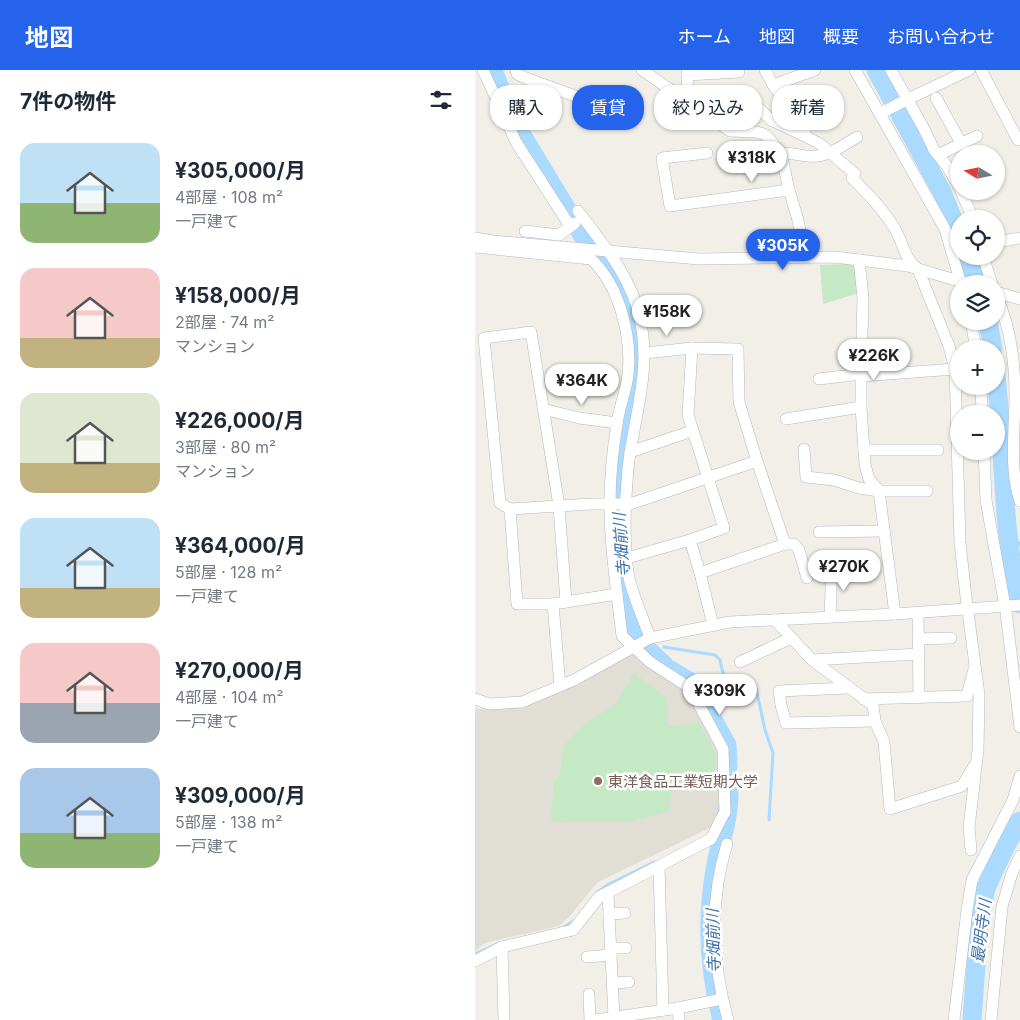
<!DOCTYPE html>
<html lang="ja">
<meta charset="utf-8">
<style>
:root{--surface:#fff;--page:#f6f6f7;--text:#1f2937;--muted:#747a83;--accent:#2563eb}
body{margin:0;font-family:Inter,"Noto Sans JP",sans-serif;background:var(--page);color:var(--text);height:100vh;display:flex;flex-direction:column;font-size:19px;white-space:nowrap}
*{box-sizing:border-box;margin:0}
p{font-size:16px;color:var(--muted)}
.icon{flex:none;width:28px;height:28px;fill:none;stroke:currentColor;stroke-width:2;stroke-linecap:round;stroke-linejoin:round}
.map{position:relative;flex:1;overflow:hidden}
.drawer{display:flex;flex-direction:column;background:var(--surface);width:475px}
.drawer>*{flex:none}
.top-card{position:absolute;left:15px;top:15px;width:455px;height:45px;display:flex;gap:10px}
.needle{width:32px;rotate:280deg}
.tools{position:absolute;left:475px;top:75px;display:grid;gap:10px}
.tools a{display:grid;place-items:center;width:55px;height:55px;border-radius:50%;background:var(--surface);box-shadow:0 1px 4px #0004;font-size:25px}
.price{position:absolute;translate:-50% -42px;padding:0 11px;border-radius:18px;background:#fff;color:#222;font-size:16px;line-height:32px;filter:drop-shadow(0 1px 2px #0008)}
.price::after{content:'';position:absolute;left:50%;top:30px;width:15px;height:11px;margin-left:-8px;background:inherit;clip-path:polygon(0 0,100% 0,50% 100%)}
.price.selected{background:var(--accent);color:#fff}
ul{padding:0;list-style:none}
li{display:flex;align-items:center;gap:15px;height:125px;padding:0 20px}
li span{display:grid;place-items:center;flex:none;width:140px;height:100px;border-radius:15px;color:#555}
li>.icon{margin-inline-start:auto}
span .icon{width:60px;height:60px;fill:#fffc;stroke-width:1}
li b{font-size:21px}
h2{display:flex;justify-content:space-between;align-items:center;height:60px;padding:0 20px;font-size:21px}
.pill{padding:0 18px;border-radius:20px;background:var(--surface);box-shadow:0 1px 4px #0004;font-size:18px;line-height:45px}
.pill.selected{background:var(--accent);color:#fff}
header{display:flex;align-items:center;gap:30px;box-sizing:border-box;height:70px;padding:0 25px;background:var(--accent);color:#fff}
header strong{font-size:24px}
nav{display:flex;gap:28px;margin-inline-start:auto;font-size:18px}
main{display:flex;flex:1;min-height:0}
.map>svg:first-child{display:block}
.education{fill:#e1ded6}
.green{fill:#c5e8c5}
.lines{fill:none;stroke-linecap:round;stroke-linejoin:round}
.stream{stroke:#aadaff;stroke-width:3}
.river{stroke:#aadaff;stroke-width:19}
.minor-casing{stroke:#b5b8bc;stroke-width:12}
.minor{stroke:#fff;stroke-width:11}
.education-dot{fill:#8d6e63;stroke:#fff;stroke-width:2}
.labels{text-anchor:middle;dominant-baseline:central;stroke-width:5;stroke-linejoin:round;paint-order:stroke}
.education-label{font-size:15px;fill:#785e54;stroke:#fff;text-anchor:start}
.water-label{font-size:16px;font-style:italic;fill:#4174aa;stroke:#fff}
</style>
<header>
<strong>地図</strong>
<nav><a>ホーム</a><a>地図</a><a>概要</a><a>お問い合わせ</a></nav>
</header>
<main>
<section class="drawer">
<h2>7件の物件<svg class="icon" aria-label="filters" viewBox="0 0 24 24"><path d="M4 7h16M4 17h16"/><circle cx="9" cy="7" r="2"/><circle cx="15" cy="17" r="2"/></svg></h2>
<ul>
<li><span style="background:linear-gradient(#bfe0f5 60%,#8fb573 0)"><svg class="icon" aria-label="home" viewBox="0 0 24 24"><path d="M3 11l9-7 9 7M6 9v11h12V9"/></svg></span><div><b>¥305,000/月</b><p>4部屋 · 108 m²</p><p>一戸建て</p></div></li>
<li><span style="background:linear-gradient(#f6c9c9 70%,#c2b280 0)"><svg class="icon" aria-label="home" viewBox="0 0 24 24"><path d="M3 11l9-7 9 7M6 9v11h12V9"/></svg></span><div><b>¥158,000/月</b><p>2部屋 · 74 m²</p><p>マンション</p></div></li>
<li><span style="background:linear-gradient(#dfe7d0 70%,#c2b280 0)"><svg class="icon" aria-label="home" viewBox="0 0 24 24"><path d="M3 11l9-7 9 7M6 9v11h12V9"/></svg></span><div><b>¥226,000/月</b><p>3部屋 · 80 m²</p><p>マンション</p></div></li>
<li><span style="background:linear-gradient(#bfe0f5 70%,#c2b280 0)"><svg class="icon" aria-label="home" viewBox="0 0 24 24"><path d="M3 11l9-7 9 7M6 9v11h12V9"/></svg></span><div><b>¥364,000/月</b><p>5部屋 · 128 m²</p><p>一戸建て</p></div></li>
<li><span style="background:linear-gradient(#f6c9c9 60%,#9aa5b1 0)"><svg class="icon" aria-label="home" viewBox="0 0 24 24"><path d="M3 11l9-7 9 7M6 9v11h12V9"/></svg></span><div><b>¥270,000/月</b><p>4部屋 · 104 m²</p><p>一戸建て</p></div></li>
<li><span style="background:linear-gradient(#a9c7e8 65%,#8fb573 0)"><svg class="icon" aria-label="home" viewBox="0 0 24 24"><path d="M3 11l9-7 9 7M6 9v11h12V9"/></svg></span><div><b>¥309,000/月</b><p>5部屋 · 138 m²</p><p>一戸建て</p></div></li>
</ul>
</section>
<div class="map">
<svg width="545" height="950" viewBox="0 0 545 950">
<rect width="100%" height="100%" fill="#f1efe8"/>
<polygon class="education" points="153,583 165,588 211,622 245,682 248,740 241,755 123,812 94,847 84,856 10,873 0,881 0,639 39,638 87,619"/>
<g class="green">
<polygon points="373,194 380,195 384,223 348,234 345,195"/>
<polygon points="159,603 191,628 193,656 224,653 240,683 241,710 198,714 193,741 157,751 81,752 76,749 79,712 85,704 89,675 110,654 141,634"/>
</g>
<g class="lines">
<g class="stream">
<polyline points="530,453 545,475"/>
<path d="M189,577L240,585L245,590L250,612C261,619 268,606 281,618L290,660L298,683L294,750"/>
<polyline points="247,757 252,752"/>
<polyline points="121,823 134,814 179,792"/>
<polyline points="89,857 100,850"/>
<polyline points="0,884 24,873"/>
</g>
<g class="river">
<path d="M18,0L36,47L111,171L115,173C139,209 162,238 162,283L142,428L148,510L158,555L171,578L192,598L217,613L252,675L253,697"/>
<polyline points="401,0 467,122 484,164"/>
<polyline points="492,186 502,214"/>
<polyline points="513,251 518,279"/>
<path d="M521,307C530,383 526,459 545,534"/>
<path d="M247,950C234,901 231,850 240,800C244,774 254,751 254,724"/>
<polyline points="497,950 504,855 511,818 529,779 545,751"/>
</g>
<defs>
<g id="minor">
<polyline points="8,0 41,72 95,156"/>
<polyline points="41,0 42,4 53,9 125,35"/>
<polyline points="167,0 255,61 282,62 291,65 306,83 314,120"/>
<polyline points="212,0 213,33"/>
<path d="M290,0L298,15L329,58L330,66L345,74L380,104L377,108C393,124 408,139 420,159C429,174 428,187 443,199L474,276L480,299L485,473L491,527L504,625L503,680L494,757L496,780"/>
<polyline points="380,0 470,159 486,214"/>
<polyline points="416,0 449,59 459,80 472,96 484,117"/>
<polyline points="506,0 543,70"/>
<polyline points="212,5 264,2"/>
<polyline points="298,15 340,0"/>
<polyline points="461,28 486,73"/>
<polyline points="271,29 278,33 296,50 330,66"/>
<polyline points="406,43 433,29 494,0"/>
<polyline points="232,83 187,88 195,136 314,120 323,150 330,187"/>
<path d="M306,83C318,82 330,88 342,86C356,85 370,74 382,67"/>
<polyline points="463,85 502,66"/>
<polyline points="486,121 498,149"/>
<path d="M103,141C127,173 156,206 165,248C176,299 161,340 154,390C150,427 148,466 153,503C157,525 168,547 175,568"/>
<polyline points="50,161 84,165 100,153"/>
<polyline points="0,168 18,171 224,189 360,187 433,196 494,214"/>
<polyline points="521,172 545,168"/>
<path d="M0,177L116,189C145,216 157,267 153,305C151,322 144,337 142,354C138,378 135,409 135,433C135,478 142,522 147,566L175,592L215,618L248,679L250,742L246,749L236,769L124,827L98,860L27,877L0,891"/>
<polyline points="508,186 517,214"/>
<polyline points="521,222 545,229"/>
<path d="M521,224C535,256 540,291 540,325C540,360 534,398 545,431"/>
<polyline points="496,251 501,279"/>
<polyline points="170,283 217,278"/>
<polyline points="386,306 480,299"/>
<polyline points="344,309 386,304"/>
<polyline points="506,316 507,344"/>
<polyline points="386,337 390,395 394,409 404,421 420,544"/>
<polyline points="68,339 104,348 142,353"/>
<polyline points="311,349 386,337 386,304 388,227 384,190"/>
<polyline points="329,379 331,407 359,410 384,418 404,421 452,421"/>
<polyline points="389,380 463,380"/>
<polyline points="509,381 511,430 531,542 545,657"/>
<polyline points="155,382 217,361"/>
<polyline points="35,439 25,433 9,268 56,262 84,436 91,532"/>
<polyline points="344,462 409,461"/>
<polyline points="310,474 319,474 324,480 332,508"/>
<polyline points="152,488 215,470"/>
<polyline points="225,503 215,470 249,458 213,345 217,278 263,279 264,332 282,391"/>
<polyline points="142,524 78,534 42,534 35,439 116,434 155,434 282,391 310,474 225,503 238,555"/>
<polyline points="78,534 85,616"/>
<polyline points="443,543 444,628"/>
<polyline points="355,547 357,495"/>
<polyline points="300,550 337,590 398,635 400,651 409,672 415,739 487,716 499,696"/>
<polyline points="443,569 476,568"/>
<polyline points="337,590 443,584"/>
<polyline points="265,592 316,568"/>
<polyline points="373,618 304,621 306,635 311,653 400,651"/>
<polyline points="0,629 14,634 47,632 99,610 175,568 255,552 420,544 545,535"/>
<polyline points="388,629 492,626 499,599"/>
<path d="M252,774C234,831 237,893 253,950"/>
<polyline points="184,796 188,940"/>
<polyline points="133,823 139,947"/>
<polyline points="134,844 150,843"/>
<polyline points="27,877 29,950"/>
<polyline points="136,878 151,878"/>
<polyline points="112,887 136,885"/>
<polyline points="138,913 154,912"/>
<polyline points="114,924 115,950"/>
<polyline points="203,938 247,929"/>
<polyline points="121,950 203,938 204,950"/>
<polyline points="479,950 492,840 497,810 538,730 545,706"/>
<polyline points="516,950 527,837 537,803 545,786"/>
</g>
</defs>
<use href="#minor" class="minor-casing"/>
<use href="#minor" class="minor"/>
</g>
<circle class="education-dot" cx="123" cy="711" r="5"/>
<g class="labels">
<g class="education-label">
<text x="133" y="711">東洋食品工業短期大学</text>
</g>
<g class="water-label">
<text transform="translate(146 475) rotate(-94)">寺畑前川</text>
<text transform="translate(506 861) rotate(-83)">最明寺川</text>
<text transform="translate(238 871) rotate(-92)">寺畑前川</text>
</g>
</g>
</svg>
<div class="tools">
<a><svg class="needle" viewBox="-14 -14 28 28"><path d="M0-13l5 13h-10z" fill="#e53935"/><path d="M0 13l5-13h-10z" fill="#747a83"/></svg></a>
<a><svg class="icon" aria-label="locate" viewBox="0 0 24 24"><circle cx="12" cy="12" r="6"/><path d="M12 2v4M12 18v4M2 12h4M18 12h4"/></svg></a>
<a><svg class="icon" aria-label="layers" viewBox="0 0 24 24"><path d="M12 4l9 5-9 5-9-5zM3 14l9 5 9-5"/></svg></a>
<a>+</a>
<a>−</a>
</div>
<b class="price" style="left:277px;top:113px">¥318K</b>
<b class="price selected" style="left:308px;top:201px">¥305K</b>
<b class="price" style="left:192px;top:267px">¥158K</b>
<b class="price" style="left:399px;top:311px">¥226K</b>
<b class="price" style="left:107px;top:336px">¥364K</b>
<b class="price" style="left:369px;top:522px">¥270K</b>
<b class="price" style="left:245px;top:646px">¥309K</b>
<div class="top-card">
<a class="pill">購入</a>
<a class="pill selected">賃貸</a>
<a class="pill">絞り込み</a>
<a class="pill">新着</a>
</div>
</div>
</main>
